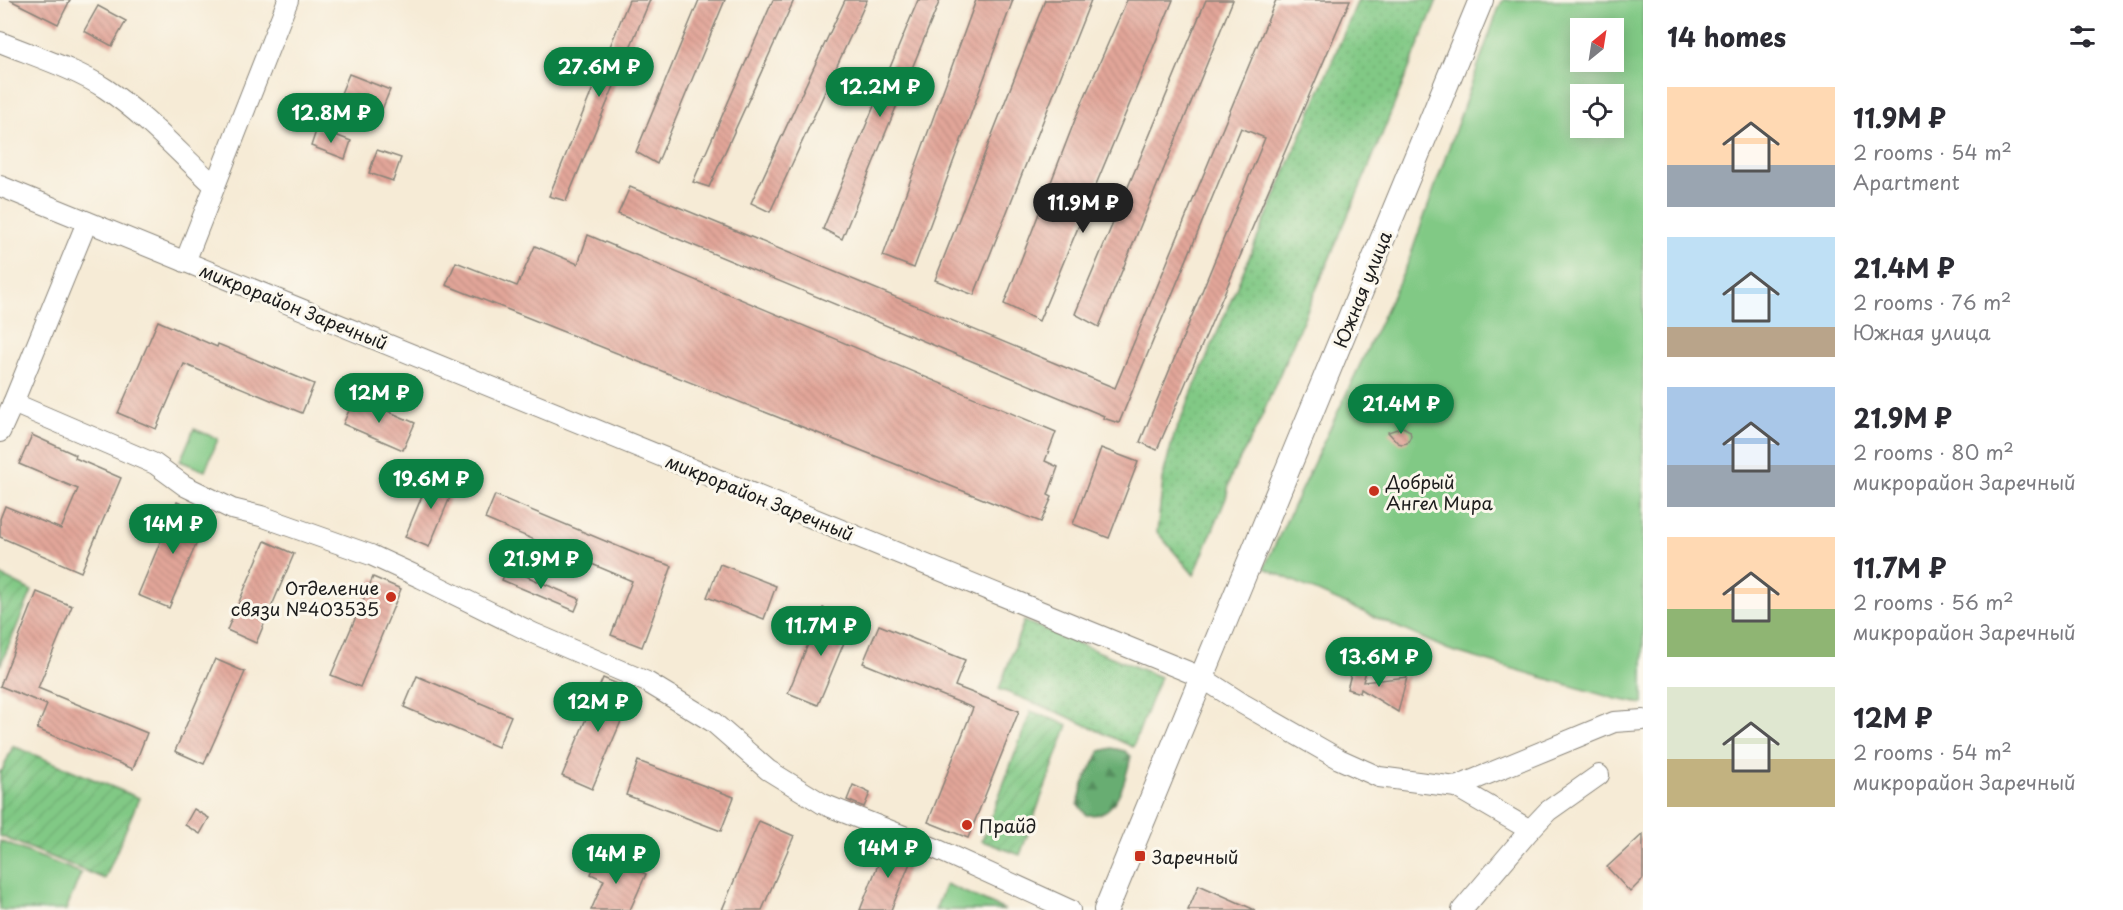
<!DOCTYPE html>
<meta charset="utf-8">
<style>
:root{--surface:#fff;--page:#f7f7f7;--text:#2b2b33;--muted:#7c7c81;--accent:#0b8043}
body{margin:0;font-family:"Playpen Sans",sans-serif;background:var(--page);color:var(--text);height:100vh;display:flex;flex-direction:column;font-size:22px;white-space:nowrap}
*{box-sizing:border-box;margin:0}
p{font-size:20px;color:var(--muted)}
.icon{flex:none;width:33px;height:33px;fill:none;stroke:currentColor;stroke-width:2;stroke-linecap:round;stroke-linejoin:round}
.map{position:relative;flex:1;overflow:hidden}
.drawer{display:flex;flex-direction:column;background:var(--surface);width:480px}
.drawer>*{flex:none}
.needle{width:39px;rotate:30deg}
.controls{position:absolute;left:1570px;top:18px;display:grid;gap:12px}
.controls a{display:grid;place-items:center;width:54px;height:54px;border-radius:0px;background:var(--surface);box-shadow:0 3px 15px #0003;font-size:30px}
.price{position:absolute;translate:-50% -51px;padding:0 14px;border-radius:21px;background:var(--accent);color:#fff;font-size:20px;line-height:39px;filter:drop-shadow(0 2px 3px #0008)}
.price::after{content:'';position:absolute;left:50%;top:36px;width:18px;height:14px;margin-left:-9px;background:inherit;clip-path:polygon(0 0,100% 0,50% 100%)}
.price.active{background:#222;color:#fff}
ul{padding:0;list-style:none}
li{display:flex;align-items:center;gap:18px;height:150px;padding:0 24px}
li span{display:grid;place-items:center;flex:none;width:168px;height:120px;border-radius:0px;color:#555}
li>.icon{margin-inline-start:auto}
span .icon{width:72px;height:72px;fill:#fffc;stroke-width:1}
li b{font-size:26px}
h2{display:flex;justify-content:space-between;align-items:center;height:72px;padding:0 24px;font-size:26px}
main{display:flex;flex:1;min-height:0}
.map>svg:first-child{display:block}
.grass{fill:url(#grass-dots);stroke:#4e7250;stroke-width:1.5}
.forest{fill:url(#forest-firs);stroke:#426447;stroke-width:1.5}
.park{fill:#81c985;stroke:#4e7250;stroke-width:1.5;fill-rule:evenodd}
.garden{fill:url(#garden-furrows);stroke:#4e7250;stroke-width:1.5}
.building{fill:url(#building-back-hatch)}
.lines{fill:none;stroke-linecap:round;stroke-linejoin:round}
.minor-casing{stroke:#898479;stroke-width:22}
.major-casing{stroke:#898479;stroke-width:26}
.minor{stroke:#fff;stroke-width:20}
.major{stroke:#fff;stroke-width:24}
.poi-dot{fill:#c8321e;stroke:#fbf7ec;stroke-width:2}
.labels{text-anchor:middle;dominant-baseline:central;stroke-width:6;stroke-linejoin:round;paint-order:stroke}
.street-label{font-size:18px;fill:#1c1c1c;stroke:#fbf7ec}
.poi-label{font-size:18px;fill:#1c1c1c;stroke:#fbf7ec;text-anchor:start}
</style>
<main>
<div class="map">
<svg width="1643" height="910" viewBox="0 0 1643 910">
<defs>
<pattern id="grass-dots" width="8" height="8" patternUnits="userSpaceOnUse" patternTransform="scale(1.5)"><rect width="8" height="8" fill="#81c985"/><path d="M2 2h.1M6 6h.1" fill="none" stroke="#6fac72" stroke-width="1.8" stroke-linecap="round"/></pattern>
<pattern id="forest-firs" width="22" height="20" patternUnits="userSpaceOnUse" patternTransform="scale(1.5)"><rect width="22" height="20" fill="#68ad72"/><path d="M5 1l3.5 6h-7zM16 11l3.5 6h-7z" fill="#558c5d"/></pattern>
<pattern id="garden-furrows" width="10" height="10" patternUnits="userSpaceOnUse" patternTransform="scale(1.5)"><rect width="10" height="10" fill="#81c985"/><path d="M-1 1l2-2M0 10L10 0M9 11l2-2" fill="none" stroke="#6fac72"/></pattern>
<pattern id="building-back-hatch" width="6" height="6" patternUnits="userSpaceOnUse" patternTransform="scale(1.5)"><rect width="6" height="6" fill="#e2a699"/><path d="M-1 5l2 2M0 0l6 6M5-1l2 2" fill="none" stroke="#c18e83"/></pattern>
</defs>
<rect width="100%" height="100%" fill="#fbf7ec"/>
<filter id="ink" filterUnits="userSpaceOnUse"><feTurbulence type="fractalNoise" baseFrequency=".0167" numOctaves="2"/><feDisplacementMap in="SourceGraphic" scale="12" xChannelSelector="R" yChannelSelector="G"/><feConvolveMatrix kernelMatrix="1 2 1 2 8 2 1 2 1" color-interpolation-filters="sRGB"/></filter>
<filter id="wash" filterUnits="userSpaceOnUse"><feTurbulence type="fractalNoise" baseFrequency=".008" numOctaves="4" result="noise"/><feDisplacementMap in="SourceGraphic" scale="24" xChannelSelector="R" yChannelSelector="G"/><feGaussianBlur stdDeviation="1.35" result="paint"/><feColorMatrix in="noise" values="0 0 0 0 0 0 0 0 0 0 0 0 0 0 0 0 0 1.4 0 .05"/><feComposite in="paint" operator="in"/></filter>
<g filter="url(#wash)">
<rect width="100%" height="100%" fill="#f6ebd6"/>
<g class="grass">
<polygon points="1358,0 1437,0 1370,164 1258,425 1231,476 1226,498 1194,575 1157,532 1164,472 1174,435"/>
<polygon points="1024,621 1160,677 1133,747 1064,715 999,689"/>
</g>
<path class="forest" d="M1112,748L1125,751L1131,756C1127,774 1120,806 1100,814C1096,815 1090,815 1086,815L1078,804L1083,784L1100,751Z"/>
<g class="park">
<path d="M1503,0H1643V704L1616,699L1449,650L1264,568L1407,265L1499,7ZM1581,28H1614V62H1581ZM1581,94H1614V128H1581Z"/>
<polygon points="194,429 218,439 205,471 180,461"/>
<polygon points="0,841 81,873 66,910 0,910"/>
<polygon points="946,884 1005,910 935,910"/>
</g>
<g class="garden">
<polygon points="0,575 32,591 0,666"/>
<polygon points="1031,711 1068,725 1020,855 982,841"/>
<polygon points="13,746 139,798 105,879 0,836 0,771 2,771"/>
</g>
<g id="blocks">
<g class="building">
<polygon points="10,0 70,0 58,24"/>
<polygon points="629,0 650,0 566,201 549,196"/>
<polygon points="699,0 725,0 657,164 636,152"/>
<polygon points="773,0 794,0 709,187 693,182"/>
<polygon points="845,0 867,0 770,212 751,203"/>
<polygon points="918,0 940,0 842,239 823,229"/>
<polygon points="976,0 1013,0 914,268 883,256"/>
<polygon points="1045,0 1091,0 974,295 935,280"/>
<polygon points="1127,0 1173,0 1039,321 1004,304 1078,112"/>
<polygon points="1206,0 1233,0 1099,327 1075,314"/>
<polygon points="1276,0 1350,0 1157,450 1140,442 1265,138 1241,128 1119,423 1103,418 1104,416 618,214 630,187 1115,388"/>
<polygon points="98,6 126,21 112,46 84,31"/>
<polygon points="349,74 390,90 378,119 337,103"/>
<polygon points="317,128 351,141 345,159 311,146"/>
<polygon points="377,150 401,158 393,181 369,173"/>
<polygon points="588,235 1056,432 1045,461 1058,467 1048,495 1052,497 1041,522 446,285 456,262 517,286 535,246 578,264"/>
<polygon points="158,321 217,347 218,344 314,384 302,413 184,364 156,429 118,413"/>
<polygon points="355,397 415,423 403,450 343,424"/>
<polygon points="1403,427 1410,431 1411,436 1407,443 1402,444 1398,443 1388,432"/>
<polygon points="32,435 76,455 75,458 121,478 81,572 0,537 0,519 5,506 61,529 78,489 19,464"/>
<polygon points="1101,448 1138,462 1109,538 1073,524"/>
<polygon points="432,472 456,483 429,547 405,537"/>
<polygon points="495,495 641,556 672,566 642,647 611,635 632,581 485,519"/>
<polygon points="177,502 208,516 169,608 138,595"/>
<polygon points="265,541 294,554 256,643 227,630"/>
<polygon points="720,564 776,586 764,619 707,597"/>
<polygon points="507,568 580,599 575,611 502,580"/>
<polygon points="373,577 401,589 360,687 331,675"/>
<polygon points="37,592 72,606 38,688 147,733 133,769 37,729 47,705 0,686"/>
<polygon points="823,608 853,621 818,705 788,693"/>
<polygon points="879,625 965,660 955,686 1019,711 968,838 928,822 973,708 863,663"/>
<polygon points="215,659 245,672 204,764 175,751"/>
<polygon points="1353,667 1366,671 1363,682 1407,677 1398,712 1361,689 1360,693 1347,689"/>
<polygon points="417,676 511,716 498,747 404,707"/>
<polygon points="603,678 634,691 592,789 562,776"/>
<polygon points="638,761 734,797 721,831 626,795"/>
<polygon points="853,785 870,793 864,807 847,800"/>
<polygon points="194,809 209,818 200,834 185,825"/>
<polygon points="759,821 794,836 762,910 722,910"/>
<polygon points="1643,834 1643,879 1630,892 1607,867"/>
<polygon points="887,842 914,853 891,910 860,910"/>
<polygon points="600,853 646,874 630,910 591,910 604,880 591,874"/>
<polygon points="1199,885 1255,910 1188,910"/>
</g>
</g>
</g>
<g filter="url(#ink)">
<use href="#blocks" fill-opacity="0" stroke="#898479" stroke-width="1.5"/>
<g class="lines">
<defs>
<g id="minor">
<path d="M0,42C34,56 76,69 106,89C146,116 179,153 214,185"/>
<polyline points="0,186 1201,677 1243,704 1339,759 1379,777 1456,787 1530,830 1462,910"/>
<polyline points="87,222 13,403 155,464 185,486 232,509 261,516 371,555 421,578 533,633 647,682 713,722 768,770 823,804 934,848 1070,910"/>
<polyline points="185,262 288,0"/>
<polyline points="0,432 13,403"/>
<polyline points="1456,787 1614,722 1643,720"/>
<polyline points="1530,830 1548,811 1599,775"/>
</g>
<polyline id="major" points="1106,910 1481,0"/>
</defs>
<use href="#minor" class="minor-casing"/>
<use href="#major" class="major-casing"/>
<use href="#minor" class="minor"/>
<use href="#major" class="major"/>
</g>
</g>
<g class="poi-dot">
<circle cx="1374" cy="491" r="6"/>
<circle cx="391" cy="597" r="6"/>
<circle cx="967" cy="825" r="6"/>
<rect x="1134" y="850" width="12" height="12" rx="3"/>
</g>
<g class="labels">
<g class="street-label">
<text transform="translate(1362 289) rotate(-68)">Южная улица</text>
<text transform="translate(294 306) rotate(22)">микрорайон Заречный</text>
<text transform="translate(760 497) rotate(22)">микрорайон Заречный</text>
</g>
<g class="poi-label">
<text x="1386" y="481">Добрый<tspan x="1386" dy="21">Ангел Мира</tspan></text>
<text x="379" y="587" text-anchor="end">Отделение<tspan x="379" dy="21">связи №403535</tspan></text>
<text x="979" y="825">Прайд</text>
<text x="1152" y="856">Заречный</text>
</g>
</g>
</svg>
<div class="controls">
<a><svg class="needle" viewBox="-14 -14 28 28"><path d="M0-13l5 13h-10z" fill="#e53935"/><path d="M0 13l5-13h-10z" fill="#7c7c81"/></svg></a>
<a><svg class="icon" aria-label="locate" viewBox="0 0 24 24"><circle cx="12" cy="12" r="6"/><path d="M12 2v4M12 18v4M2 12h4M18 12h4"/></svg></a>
</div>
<b class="price" style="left:599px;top:98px">27.6M ₽</b>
<b class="price" style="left:880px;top:118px">12.2M ₽</b>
<b class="price" style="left:331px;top:144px">12.8M ₽</b>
<b class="price active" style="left:1083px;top:234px">11.9M ₽</b>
<b class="price" style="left:379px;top:424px">12M ₽</b>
<b class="price" style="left:1401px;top:435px">21.4M ₽</b>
<b class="price" style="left:431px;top:510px">19.6M ₽</b>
<b class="price" style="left:173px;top:555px">14M ₽</b>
<b class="price" style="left:541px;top:590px">21.9M ₽</b>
<b class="price" style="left:821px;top:657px">11.7M ₽</b>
<b class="price" style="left:1379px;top:688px">13.6M ₽</b>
<b class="price" style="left:598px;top:733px">12M ₽</b>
<b class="price" style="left:888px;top:879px">14M ₽</b>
<b class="price" style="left:616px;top:885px">14M ₽</b>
</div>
<section class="drawer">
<h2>14 homes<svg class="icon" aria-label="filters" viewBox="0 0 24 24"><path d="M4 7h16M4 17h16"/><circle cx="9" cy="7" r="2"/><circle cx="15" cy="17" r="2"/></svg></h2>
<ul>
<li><span style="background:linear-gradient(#ffd9b3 65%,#9aa5b1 0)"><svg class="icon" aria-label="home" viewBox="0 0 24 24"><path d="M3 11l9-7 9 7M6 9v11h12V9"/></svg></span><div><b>11.9M ₽</b><p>2 rooms · 54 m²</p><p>Apartment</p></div></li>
<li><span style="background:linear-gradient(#bfe0f5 75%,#b9a48a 0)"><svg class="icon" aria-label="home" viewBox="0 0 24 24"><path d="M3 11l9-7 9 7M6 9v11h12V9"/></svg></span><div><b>21.4M ₽</b><p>2 rooms · 76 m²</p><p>Южная улица</p></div></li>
<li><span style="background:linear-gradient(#a9c7e8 65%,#9aa5b1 0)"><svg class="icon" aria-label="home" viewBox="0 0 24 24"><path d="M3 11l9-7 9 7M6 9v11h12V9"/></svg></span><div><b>21.9M ₽</b><p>2 rooms · 80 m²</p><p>микрорайон Заречный</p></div></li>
<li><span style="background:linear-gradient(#ffd9b3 60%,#8fb573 0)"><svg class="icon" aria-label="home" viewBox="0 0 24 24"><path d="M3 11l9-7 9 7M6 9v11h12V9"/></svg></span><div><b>11.7M ₽</b><p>2 rooms · 56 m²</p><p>микрорайон Заречный</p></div></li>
<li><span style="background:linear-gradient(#dfe7d0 60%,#c2b280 0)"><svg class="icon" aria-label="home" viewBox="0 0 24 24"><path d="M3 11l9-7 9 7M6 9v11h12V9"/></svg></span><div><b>12M ₽</b><p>2 rooms · 54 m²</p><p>микрорайон Заречный</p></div></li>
</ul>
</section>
</main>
